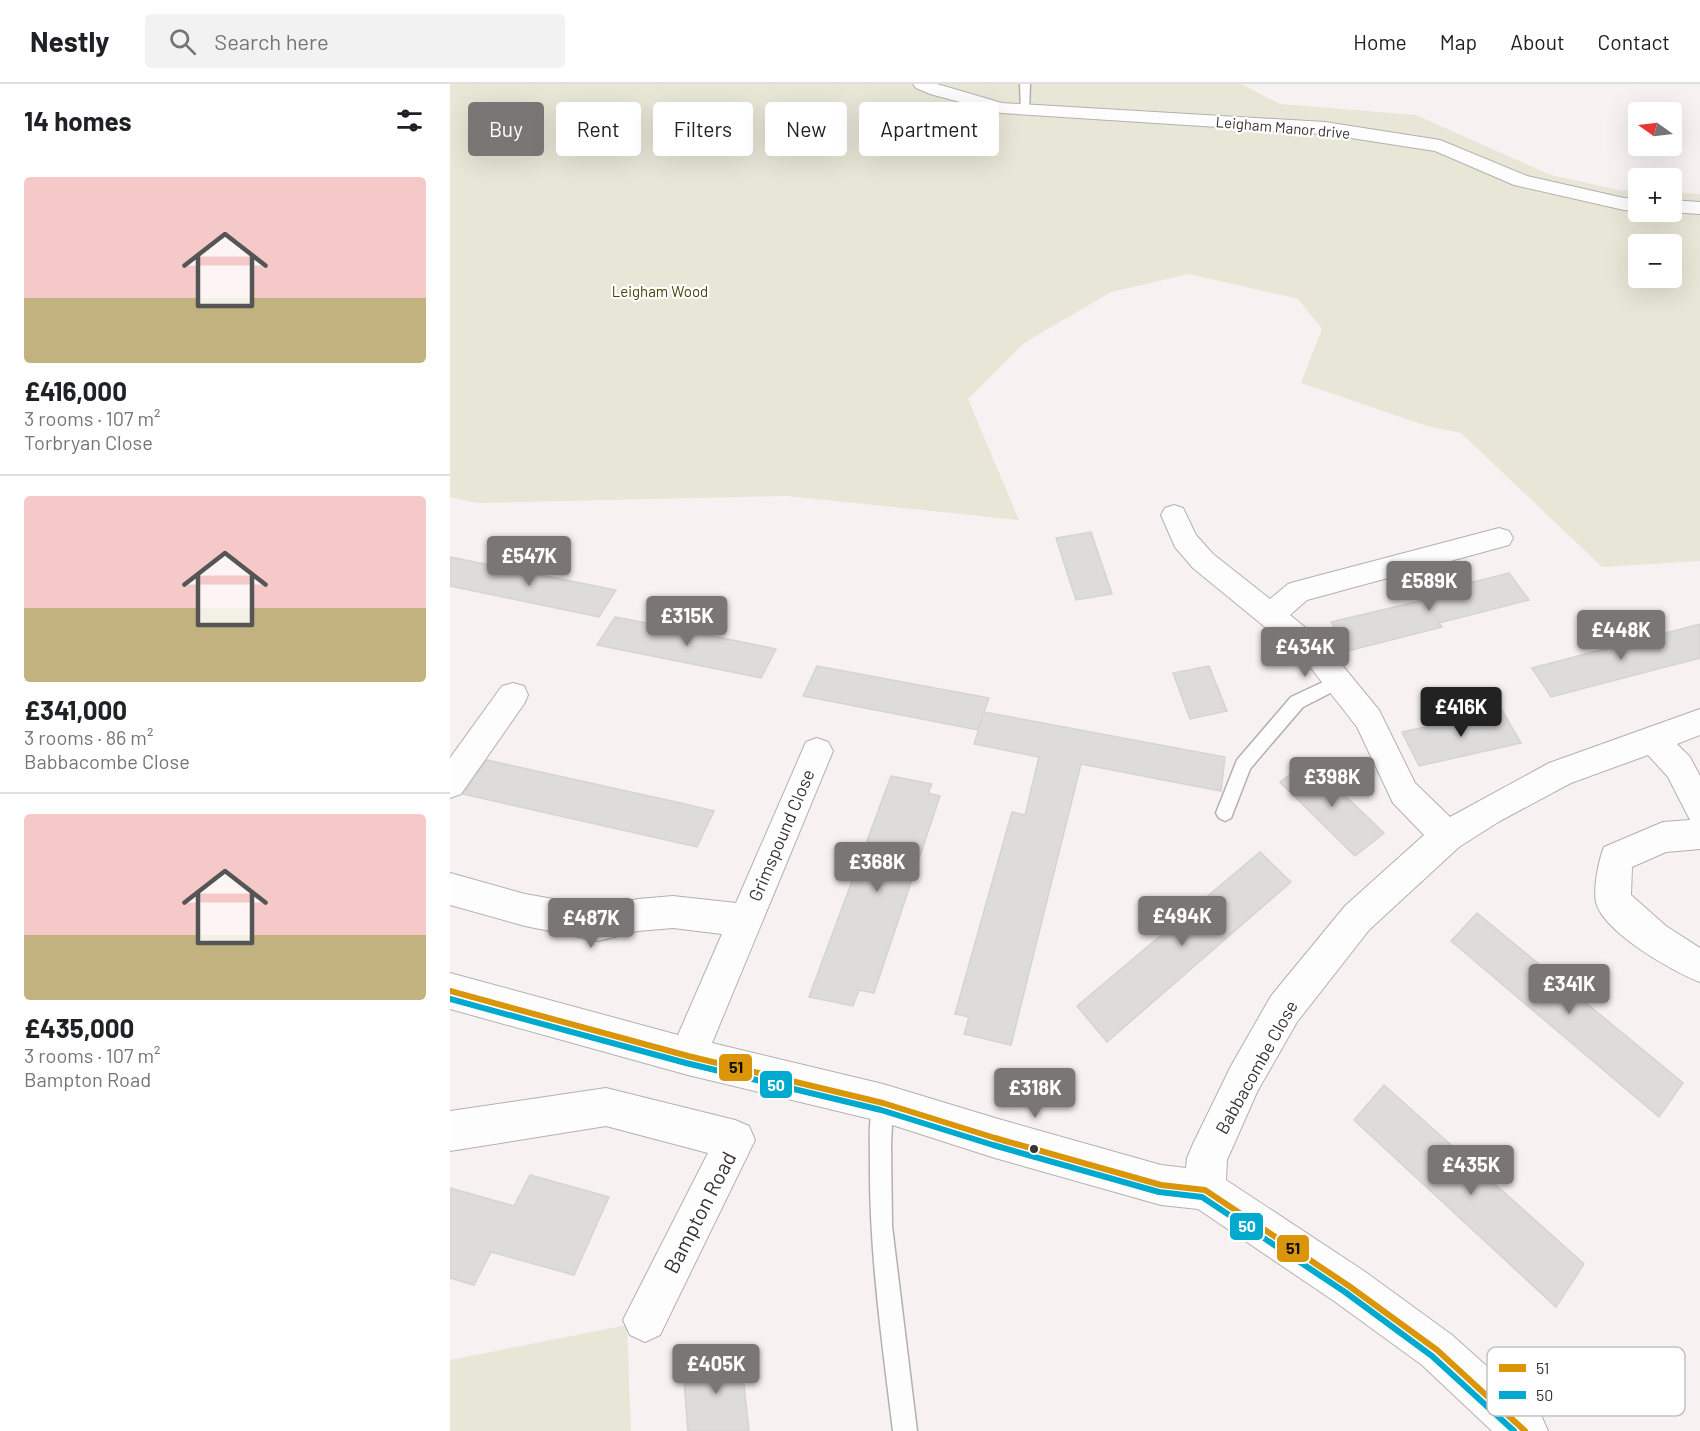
<!DOCTYPE html>
<meta charset="utf-8">
<style>
:root{--surface:#fff;--page:#f2f2f2;--text:#202124;--muted:#757577;--line:#e0e0e0;--accent:#7a7676}
body{margin:0;font-family:Barlow,sans-serif;background:var(--page);color:var(--text);height:100vh;display:flex;flex-direction:column;font-size:22px;white-space:nowrap}
*{box-sizing:border-box;margin:0}
p{font-size:20px;color:var(--muted)}
.icon{flex:none;width:33px;height:33px;fill:none;stroke:currentColor;stroke-width:2;stroke-linecap:round;stroke-linejoin:round}
.map{position:relative;flex:1;overflow:hidden}
.sheet{display:flex;flex-direction:column;background:var(--surface);width:450px}
.sheet>*{flex:none}
.guide{position:absolute;left:18px;top:18px;width:570px;height:54px;display:flex;gap:12px}
.needle{width:39px;rotate:284deg}
.controls{position:absolute;left:1178px;top:18px;display:grid;gap:12px}
.controls a{display:grid;place-items:center;width:54px;height:54px;border-radius:6px;background:var(--surface);box-shadow:0 6px 24px #0002;font-size:30px}
.price{position:absolute;translate:-50% -51px;padding:0 14px;border-radius:6px;background:var(--accent);color:#fff;font-size:20px;line-height:39px;filter:drop-shadow(0 2px 3px #0008)}
.price::after{content:'';position:absolute;left:50%;top:36px;width:18px;height:14px;margin-left:-9px;background:inherit;clip-path:polygon(0 0,100% 0,50% 100%)}
.price.active{background:#222;color:#fff}
ul{padding:0;list-style:none}
li{display:grid;align-content:center;gap:12px;height:318px;padding:0 24px}
li+li{border-top:2px solid var(--line)}
li span{display:grid;place-items:center;height:186px;border-radius:6px;color:#555}
li>.icon{margin-inline-start:auto}
span .icon{width:108px;height:108px;fill:#fffc;stroke-width:1}
li b{font-size:26px}
h2{display:flex;justify-content:space-between;align-items:center;height:72px;padding:0 24px;font-size:26px}
.tag{padding:0 21px;border-radius:6px;background:var(--surface);box-shadow:0 6px 24px #0002;font-size:21px;line-height:54px}
.tag.active{background:var(--accent);color:#fff}
header{display:flex;align-items:center;gap:36px;box-sizing:border-box;height:84px;padding:0 30px;background:var(--surface);border-bottom:2px solid var(--line)}
header strong{font-size:28px}
nav{display:flex;gap:33px;margin-inline-start:auto;font-size:21px}
.search{width:420px;height:54px;background:var(--page);display:flex;align-items:center;gap:15px;box-sizing:border-box;padding:0 21px;border-radius:6px;color:var(--muted);font-size:22px}
main{display:flex;flex:1;min-height:0}
.map>svg:first-child{display:block}
.green{fill:#e8e6d6;fill-rule:evenodd}
.building{fill:#dedbdb;stroke:#d6d3d3;stroke-width:1.5}
.lines{fill:none;stroke-linecap:round;stroke-linejoin:round}
.lane-casing{stroke:#b4b0af;stroke-width:3}
.street-casing{stroke:#b4b0af;stroke-width:2}
.lane{fill:#fefdfd;fill-rule:evenodd}
.street{fill:#fefdfd;fill-rule:evenodd}
.bus-1-casing{stroke:#fff;stroke-width:10}
.bus-2-casing{stroke:#fff;stroke-width:10}
.bus-1{stroke:#da9508;stroke-width:6}
.bus-2{stroke:#00a9ce;stroke-width:6}
.bus-dot{fill:#373433;stroke:#fff;stroke-width:2}
.labels{text-anchor:middle;dominant-baseline:central;stroke-width:4.5;stroke-linejoin:round;paint-order:stroke}
.far-street-label{font-size:15px;fill:#373433;stroke:#fff}
.far-park-label{font-size:15px;fill:#45460b;stroke:#fff}
.street-label{font-size:18px;fill:#373433;stroke:#fff}
.near-street-label{font-size:21px;fill:#373433;stroke:#fff}
.key{fill:#fff;stroke:#c3c2c2;stroke-width:1.5}
.key-label{font-size:16px;fill:#373433}
.line-badge{stroke:#fff;stroke-width:2}
.badge-label{font-size:16px;text-anchor:middle;font-weight:bold;fill:#fff}
.pale-badge-label{font-size:16px;text-anchor:middle;font-weight:bold;fill:#111}
</style>
<header>
<strong>Nestly</strong>
<div class="search"><svg class="icon" aria-label="search" viewBox="0 0 24 24"><circle cx="10" cy="10" r="6"/><path d="M15 15l6 6"/></svg>Search here</div>
<nav><a>Home</a><a>Map</a><a>About</a><a>Contact</a></nav>
</header>
<main>
<section class="sheet">
<h2>14 homes<svg class="icon" aria-label="filters" viewBox="0 0 24 24"><path d="M4 7h16M4 17h16"/><circle cx="9" cy="7" r="2"/><circle cx="15" cy="17" r="2"/></svg></h2>
<ul>
<li><span style="background:linear-gradient(#f6c9c9 65%,#c2b280 0)"><svg class="icon" aria-label="home" viewBox="0 0 24 24"><path d="M3 11l9-7 9 7M6 9v11h12V9"/></svg></span><div><b>£416,000</b><p>3 rooms · 107 m²</p><p>Torbryan Close</p></div></li>
<li><span style="background:linear-gradient(#f6c9c9 60%,#c2b280 0)"><svg class="icon" aria-label="home" viewBox="0 0 24 24"><path d="M3 11l9-7 9 7M6 9v11h12V9"/></svg></span><div><b>£341,000</b><p>3 rooms · 86 m²</p><p>Babbacombe Close</p></div></li>
<li><span style="background:linear-gradient(#f6c9c9 65%,#c2b280 0)"><svg class="icon" aria-label="home" viewBox="0 0 24 24"><path d="M3 11l9-7 9 7M6 9v11h12V9"/></svg></span><div><b>£435,000</b><p>3 rooms · 107 m²</p><p>Bampton Road</p></div></li>
</ul>
</section>
<div class="map">
<svg width="1250" height="1347" viewBox="0 0 1250 1347">
<rect width="100%" height="100%" fill="#f7f2f1"/>
<g class="green">
<path d="M0,0H791L830,20L966,31L1101,91L1169,106L1188,107V128H1221V108L1250,110V477L1152,483L1011,349L977,342L851,299L872,245L848,215L739,190L661,208L574,259L518,315L569,436L337,412L27,419L0,413ZM1188,160H1221V194H1188Z"/>
<polygon points="177,1241 181,1347 0,1347 0,1276"/>
</g>
<g class="building">
<polygon points="641,448 662,510 626,516 606,454"/>
<polygon points="0,473 85,490 166,506 149,533 0,502"/>
<polygon points="1059,489 1079,516 989,539 984,530 992,543 898,567 881,538 974,516 971,511"/>
<polygon points="165,533 243,548 326,565 311,594 147,561"/>
<polygon points="1250,540 1250,574 1101,613 1082,584"/>
<polygon points="367,582 539,614 534,628 775,673 771,707 631,680 561,961 514,950 519,933 505,930 562,728 575,731 589,673 524,660 533,632 528,646 353,612"/>
<polygon points="759,582 777,627 740,635 723,589"/>
<polygon points="1052,626 1071,659 969,682 952,648"/>
<polygon points="37,676 235,720 264,727 247,763 13,710"/>
<polygon points="859,677 934,749 905,772 830,698"/>
<polygon points="441,692 482,700 478,709 490,712 424,909 409,906 403,922 359,913"/>
<polygon points="810,768 841,798 657,958 627,922"/>
<polygon points="1027,829 1233,999 1209,1033 1001,857"/>
<polygon points="934,1001 1134,1180 1106,1223 904,1036"/>
<polygon points="80,1091 159,1113 124,1191 41,1168 24,1201 0,1194 0,1104 64,1122"/>
<polygon points="290,1265 299,1347 238,1347 233,1285"/>
</g>
<g class="lines">
<defs>
<g id="lane">
<polygon points="570,0 580,0 579,28 571,26"/>
<polygon points="888,591 894,592 896,597 894,602 853,623 816,666 800,685 781,734 775,737 769,734 766,729 787,676 841,613"/>
<path d="M433,1009L440,1012L443,1019L441,1060L442,1142L467,1347H443C432,1257 419,1167 420,1076C420,1056 418,1030 426,1012Z"/>
</g>
<g id="street">
<polygon points="463,0 487,0 552,19 875,38 990,56 1077,92 1174,114 1188,115 1188,127 1174,126 1064,101 985,67 875,50 551,29 480,10 466,4"/>
<polygon points="1221,116 1250,118 1250,130 1219,128 1221,128"/>
<path d="M724,421L733,424L746,451L763,470L820,515L838,500L848,497L1049,444L1059,447L1063,454L1059,461L857,516L840,531L873,558L929,626L965,699L1000,733L1099,679L1250,625V651L1227,660L1240,673L1250,692V765L1216,768L1182,783L1181,811L1216,842L1250,864V898C1223,888 1152,847 1146,818C1143,804 1149,775 1154,763L1213,738L1240,736L1218,693L1198,671L1121,699L1050,737L1009,763L919,846L847,938L807,1008L777,1076L776,1096L914,1187L1002,1251L1091,1331L1098,1347H1042L972,1281L884,1217L748,1125L711,1121L545,1074L433,1038L238,991L0,925V889L228,951L272,850L223,844L188,847L149,857L75,842L0,821V789L75,810L149,823L188,815L223,812L286,819L356,658L367,654L378,658L383,667L262,959L433,1000L545,1034L711,1081L736,1084L737,1074L743,1060L781,982L821,912L895,822L974,751L943,719L907,643L853,574L743,484L725,463L711,431L715,424Z"/>
<polygon points="63,599 74,602 78,611 74,620 11,710 0,714 0,674 52,602"/>
<polygon points="156,1004 285,1036 299,1042 305,1056 210,1251 195,1258 180,1251 173,1236 258,1069 156,1042 0,1067 0,1027"/>
</g>
</defs>
<use href="#lane" class="lane-casing"/>
<use href="#street" class="street-casing"/>
<use href="#lane" class="lane"/>
<use href="#street" class="street"/>
<defs>
<polyline id="bus-1" points="0,907 238,972 433,1019 545,1054 711,1101 755,1106 899,1202 987,1266 1075,1347"/>
<polyline id="bus-2" points="0,915 236,979 431,1026 543,1061 709,1108 752,1113 895,1208 982,1272 1064,1347"/>
</defs>
<use href="#bus-1" class="bus-1-casing"/>
<use href="#bus-2" class="bus-2-casing"/>
<use href="#bus-1" class="bus-1"/>
<use href="#bus-2" class="bus-2"/>
</g>
<circle class="bus-dot" cx="584" cy="1065" r="5"/>
<g class="labels">
<g class="far-street-label">
<text transform="translate(833 43) rotate(5)">Leigham Manor drive</text>
</g>
<g class="far-park-label">
<text x="210" y="207">Leigham Wood</text>
</g>
<g class="street-label">
<text transform="translate(331 751) rotate(-67)">Grimspound Close</text>
<text transform="translate(806 983) rotate(-61)">Babbacombe Close</text>
</g>
<g class="near-street-label">
<text transform="translate(249 1128) rotate(-63)">Bampton Road</text>
</g>
</g>
<rect x="1037" y="1263" width="198" height="69" rx="9" class="key"/>
<rect x="1049" y="1280" width="27" height="8" fill="#da9508"/>
<rect x="1049" y="1307" width="27" height="8" fill="#00a9ce"/>
<g class="key-label">
<text x="1086" y="1290">51</text>
<text x="1086" y="1317">50</text>
</g>
<g class="line-badge">
<rect x="268" y="969" width="35" height="29" rx="6" fill="#da9508"/>
<rect x="309" y="986" width="34" height="29" rx="6" fill="#00a9ce"/>
<rect x="779" y="1128" width="35" height="29" rx="6" fill="#00a9ce"/>
<rect x="826" y="1150" width="34" height="29" rx="6" fill="#da9508"/>
</g>
<g class="badge-label">
<text x="326" y="1007">50</text>
<text x="797" y="1148">50</text>
</g>
<g class="pale-badge-label">
<text x="286" y="989">51</text>
<text x="843" y="1170">51</text>
</g>
</svg>
<div class="controls">
<a><svg class="needle" viewBox="-14 -14 28 28"><path d="M0-13l5 13h-10z" fill="#e53935"/><path d="M0 13l5-13h-10z" fill="#757577"/></svg></a>
<a>+</a>
<a>−</a>
</div>
<b class="price" style="left:79px;top:503px">£547K</b>
<b class="price" style="left:979px;top:528px">£589K</b>
<b class="price" style="left:237px;top:563px">£315K</b>
<b class="price" style="left:1171px;top:577px">£448K</b>
<b class="price" style="left:855px;top:594px">£434K</b>
<b class="price active" style="left:1011px;top:654px">£416K</b>
<b class="price" style="left:882px;top:724px">£398K</b>
<b class="price" style="left:427px;top:809px">£368K</b>
<b class="price" style="left:732px;top:863px">£494K</b>
<b class="price" style="left:141px;top:865px">£487K</b>
<b class="price" style="left:1119px;top:931px">£341K</b>
<b class="price" style="left:585px;top:1035px">£318K</b>
<b class="price" style="left:1021px;top:1112px">£435K</b>
<b class="price" style="left:266px;top:1311px">£405K</b>
<div class="guide">
<a class="tag active">Buy</a>
<a class="tag">Rent</a>
<a class="tag">Filters</a>
<a class="tag">New</a>
<a class="tag">Apartment</a>
</div>
</div>
</main>
